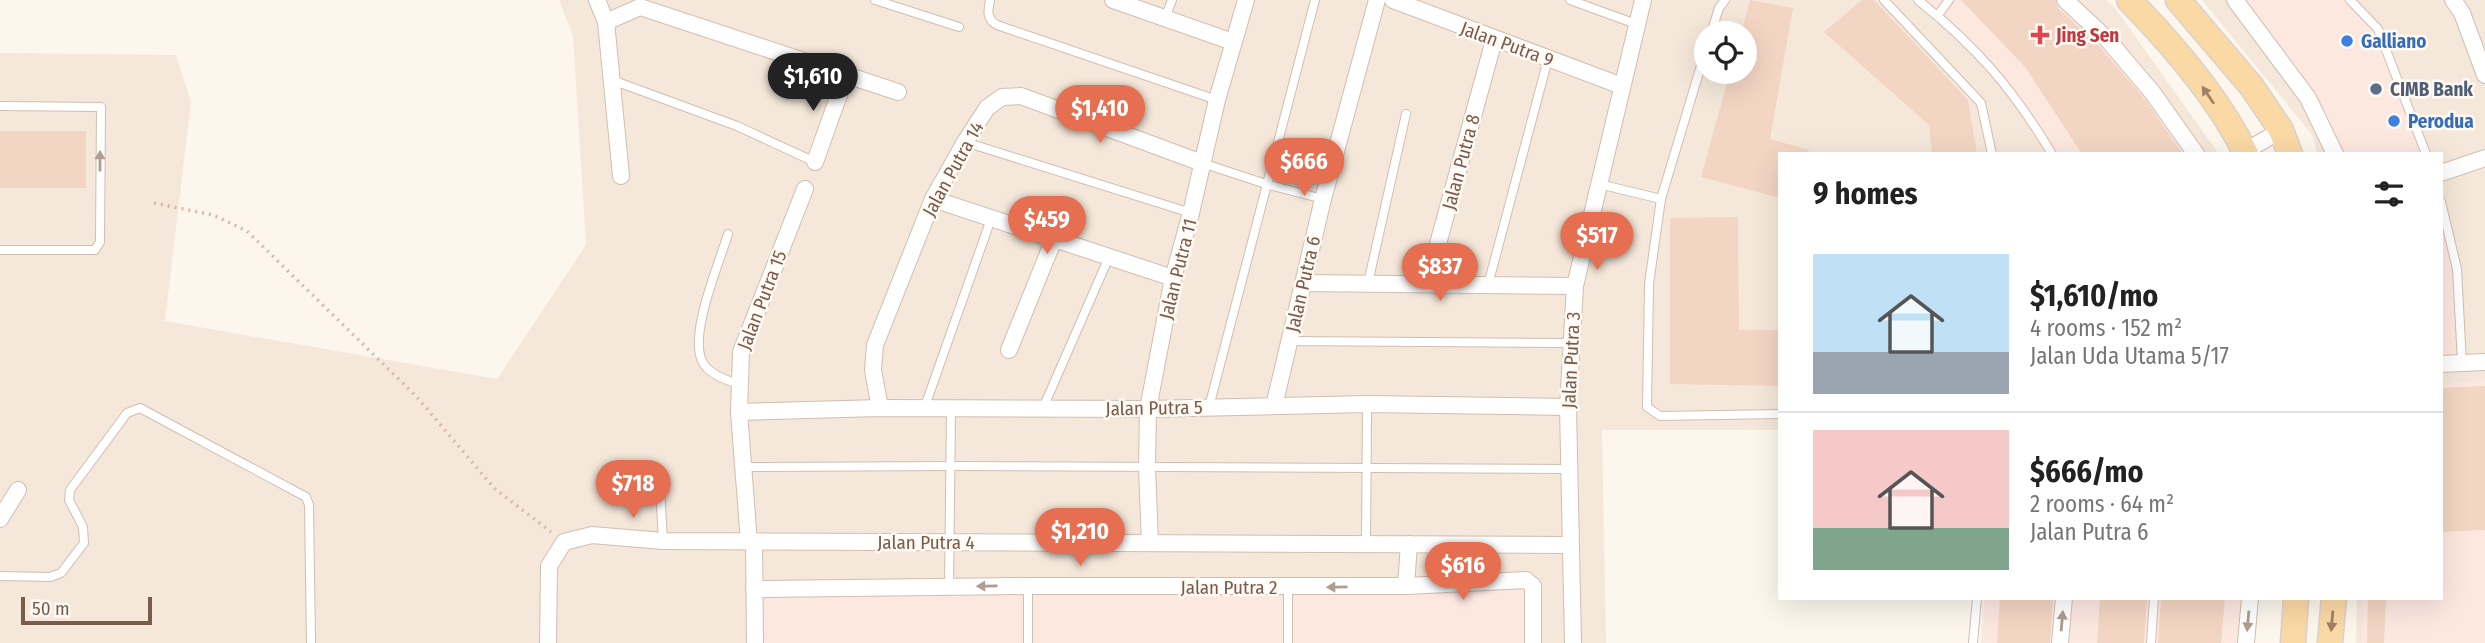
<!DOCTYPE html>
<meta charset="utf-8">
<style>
:root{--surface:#fff;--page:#f6f6f6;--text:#222;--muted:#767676;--line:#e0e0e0;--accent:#e76f51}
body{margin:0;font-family:"Fira Sans Condensed",sans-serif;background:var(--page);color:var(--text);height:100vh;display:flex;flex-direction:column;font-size:26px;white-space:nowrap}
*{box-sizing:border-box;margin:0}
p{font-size:23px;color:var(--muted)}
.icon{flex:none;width:38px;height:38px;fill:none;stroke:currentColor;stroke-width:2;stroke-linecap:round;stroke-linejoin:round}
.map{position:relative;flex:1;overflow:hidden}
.details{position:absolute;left:1778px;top:152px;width:665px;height:448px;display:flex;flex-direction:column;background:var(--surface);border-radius:0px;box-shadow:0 7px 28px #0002}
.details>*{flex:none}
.tools{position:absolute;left:1694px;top:21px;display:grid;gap:14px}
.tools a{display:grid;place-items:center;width:63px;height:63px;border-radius:50%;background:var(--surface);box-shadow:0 7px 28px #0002;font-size:35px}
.scale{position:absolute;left:21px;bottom:18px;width:131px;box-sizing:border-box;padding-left:7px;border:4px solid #7a5c4d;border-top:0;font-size:19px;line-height:24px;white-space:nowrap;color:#7a5c4d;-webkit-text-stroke:5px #fffaf3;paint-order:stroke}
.price{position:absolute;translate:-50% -60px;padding:0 16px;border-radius:24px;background:var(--accent);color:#fff;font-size:23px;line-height:46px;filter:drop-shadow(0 2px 4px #0008)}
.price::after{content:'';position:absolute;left:50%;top:42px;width:21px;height:16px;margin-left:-10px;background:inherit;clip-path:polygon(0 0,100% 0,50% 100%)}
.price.current{background:#222;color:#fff}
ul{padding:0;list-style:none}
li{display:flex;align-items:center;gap:21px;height:175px;padding:0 35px}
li+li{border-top:2px solid var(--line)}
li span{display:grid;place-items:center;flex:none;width:196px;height:140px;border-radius:0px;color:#555}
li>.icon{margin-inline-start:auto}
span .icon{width:84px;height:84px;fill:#fffc;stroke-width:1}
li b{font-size:30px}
h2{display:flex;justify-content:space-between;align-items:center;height:84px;padding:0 35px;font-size:30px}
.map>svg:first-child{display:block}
.residential{fill:#f5e8da;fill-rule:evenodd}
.commercial{fill:#fde8e0}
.building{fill:#f3d5c3}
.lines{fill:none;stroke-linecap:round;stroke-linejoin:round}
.lane-casing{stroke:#d1beb0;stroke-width:10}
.street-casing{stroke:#d1beb0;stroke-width:18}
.primary-casing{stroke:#dad1cd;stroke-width:27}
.path{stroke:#d9b8a5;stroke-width:3.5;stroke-dasharray:2 5;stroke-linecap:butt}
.lane{stroke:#fff;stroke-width:8}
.street{stroke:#fff;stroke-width:16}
.primary{stroke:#fbd9a5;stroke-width:24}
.oneway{fill:#a18267}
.oneway2{fill:#af9d94}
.health-dot{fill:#e0444e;stroke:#fffaf3;stroke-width:2.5}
.shop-dot{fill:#3f7fe0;stroke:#fffaf3;stroke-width:2.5}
.service-dot{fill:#5c6f8a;stroke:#fffaf3;stroke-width:2.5}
.labels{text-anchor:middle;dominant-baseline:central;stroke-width:5;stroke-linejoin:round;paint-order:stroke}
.health-label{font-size:19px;font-weight:bold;fill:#be3a42;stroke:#fffaf3;text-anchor:start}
.shop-label{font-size:19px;font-weight:bold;fill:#366cbe;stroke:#fffaf3;text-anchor:start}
.street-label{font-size:19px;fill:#7a5c4d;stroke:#fffaf3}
.service-label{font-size:19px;font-weight:bold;fill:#4e5e75;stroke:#fffaf3;text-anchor:start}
</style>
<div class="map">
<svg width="2485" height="643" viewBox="0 0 2485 643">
<rect width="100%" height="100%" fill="#fdf6ec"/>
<g class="residential">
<path d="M559,0H2106L2115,8L2219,154H1780V430H1602L1606,643H0V53L176,55L191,102L165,321L497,379L586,245L573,36ZM1706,33H1745V72H1706Z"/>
<polygon points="2202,0 2485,0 2485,643 2356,643 2357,599 2441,598 2441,154 2317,154 2313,136"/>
</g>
<g class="commercial">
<polygon points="1926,0 2054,0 2109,51 2148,96 2188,154 2057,154 2033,115 1990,58 1947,17"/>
<polygon points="2243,0 2345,0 2374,32 2422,154 2342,154"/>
<polygon points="2441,219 2453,270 2457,357 2441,358"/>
<polygon points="2485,381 2485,643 2362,643 2363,599 2441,598 2441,383"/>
<polygon points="1529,574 1540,643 749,643 748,583 1384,580"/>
<polygon points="1984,599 2243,599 2239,643 1981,643"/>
</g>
<g class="building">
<polygon points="1750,0 1793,8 1770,139 1809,150 1808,154 1780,154 1780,198 1701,177 1730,72 1745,72 1745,33 1741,33"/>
<polygon points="1862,0 1874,0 1968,100 1977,154 1932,154 1929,125 1824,32"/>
<polygon points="1961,0 2055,0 2058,8 2099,46 2144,98 2183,154 2082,154 2025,67"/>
<rect x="0" y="131" width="86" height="57"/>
<polygon points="1738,217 1739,330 1780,330 1780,386 1670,384 1670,218"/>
<polygon points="2485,386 2485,530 2441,532 2441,388"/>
<polygon points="2000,598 2053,598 2050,643 1997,643"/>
<polygon points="2100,598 2147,598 2144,643 2097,643"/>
<polygon points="2161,598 2225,598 2221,643 2158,643"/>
<polygon points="2368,598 2386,598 2384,643 2367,643"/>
</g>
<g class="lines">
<defs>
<g id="lane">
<polyline points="875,0 959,27"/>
<path d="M990,0C988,10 986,19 997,25L1217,100"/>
<polyline points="1570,0 1636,24"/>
<polyline points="1884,0 1981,103 1992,154"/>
<path d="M1918,0C1977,47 2013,89 2052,154"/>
<polyline points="2350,0 2378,29 2426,154"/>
<polyline points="1938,15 1949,0"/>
<polyline points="1165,18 1172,0"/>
<polyline points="1711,33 1719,8 1725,0"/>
<polyline points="1706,49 1661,199 1649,284 1647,407 1660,416 1780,414"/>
<polyline points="612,80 737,126 815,162"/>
<polyline points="0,106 101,107 100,242 95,250 0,250"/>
<polyline points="965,142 1191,213"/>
<polyline points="1202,163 1266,184 1323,199"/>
<polyline points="1599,184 1661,199"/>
<polyline points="2441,202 2457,269 2462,363"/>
<path d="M728,234C719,264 689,333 702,361C708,374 726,380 738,384"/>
<polyline points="1368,283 1406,114"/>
<polyline points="1488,285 1548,59"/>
<polyline points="1290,341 1572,343"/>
<polyline points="1209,407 1315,0"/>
<polyline points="1043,408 1109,257"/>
<polyline points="924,409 991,219"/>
<polyline points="743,467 951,466 1570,469"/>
<polyline points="659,470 663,541"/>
<polyline points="1366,544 1367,404"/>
<polyline points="0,576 50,577 61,573 84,543 83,527 69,500 70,490 127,413 140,408 306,497 309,505 311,643"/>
<polyline points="949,586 951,410"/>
<polyline points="1028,586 1028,643"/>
<polyline points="1288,643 1288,588"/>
<polyline points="1973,643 1977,598"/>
<polyline points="2151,643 2154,598"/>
</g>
<g id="street">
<polyline points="597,0 606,22 621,176"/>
<polyline points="1113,0 1233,42"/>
<polyline points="1393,0 1622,86"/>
<polyline points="2065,0 2107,39 2152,92 2196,154"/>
<polyline points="2235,0 2308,98 2335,154"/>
<polyline points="2453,0 2462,13 2485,75"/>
<polyline points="606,22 640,7 898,92"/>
<polyline points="2241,154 2281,130"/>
<polyline points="815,162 846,75"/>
<polyline points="2441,173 2485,158"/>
<polyline points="933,199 1173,278"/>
<polyline points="1305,283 1575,286"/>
<polyline points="1427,284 1494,40"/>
<polyline points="1009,350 1054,239"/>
<polyline points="2441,364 2485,362"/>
<polyline points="1274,406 1323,199 1377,0"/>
<polyline points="880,408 873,370 875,345 933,199 965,142 987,108 1002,97 1021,96 1202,163"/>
<polyline points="739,412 880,408 1148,409 1367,404 1568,407"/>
<polyline points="0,519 18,490"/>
<polyline points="749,542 739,412 741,352 805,189"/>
<polyline points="754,542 755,643"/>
<polyline points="1150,543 1147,467 1148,409 1173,278 1191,213 1217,100 1246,0"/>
<polyline points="1406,586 1409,544"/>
<polyline points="754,589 1028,586 1406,586 1526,580 1533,586 1533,643"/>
<polyline points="548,643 549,566 564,542 592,535 663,541 1570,545"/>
<polyline points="1573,643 1568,407 1575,286 1643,0"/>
<polyline points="2060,643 2064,598"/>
<polyline points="2246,643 2250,598"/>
</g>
<g id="primary">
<path d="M2129,0C2172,44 2219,98 2246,154"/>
<polyline points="2178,0 2252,87 2281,130 2290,154"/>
<polyline points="2293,643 2296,598"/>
<polyline points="2330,643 2334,598"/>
</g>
</defs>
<use href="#lane" class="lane-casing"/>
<use href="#street" class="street-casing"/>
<use href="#primary" class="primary-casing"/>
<polyline class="path" points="154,203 213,215 247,231 416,396 494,488 551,532"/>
<use href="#lane" class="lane"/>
<use href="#street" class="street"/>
<use href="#primary" class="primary"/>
</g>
<defs><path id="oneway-solid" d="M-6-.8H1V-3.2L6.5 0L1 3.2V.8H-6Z" transform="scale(1.75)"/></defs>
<g class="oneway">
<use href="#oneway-solid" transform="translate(2208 95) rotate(-124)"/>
<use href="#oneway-solid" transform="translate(2332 621) rotate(95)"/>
</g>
<g class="oneway2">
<use href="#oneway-solid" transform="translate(100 161) rotate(-90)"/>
<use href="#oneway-solid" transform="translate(987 586) rotate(179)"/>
<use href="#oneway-solid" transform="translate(1337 587) rotate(179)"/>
<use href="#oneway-solid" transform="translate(2062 621) rotate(-85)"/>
<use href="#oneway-solid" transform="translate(2248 621) rotate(95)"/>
</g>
<path class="health-dot" d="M2036.5 24.5h7v7h7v7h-7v7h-7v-7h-7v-7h7z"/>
<g class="shop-dot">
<circle cx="2347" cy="41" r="7"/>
<circle cx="2394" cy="121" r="7"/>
</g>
<circle class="service-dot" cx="2376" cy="89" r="7"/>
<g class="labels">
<g class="health-label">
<text x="2056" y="35">Jing Sen</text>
</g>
<g class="shop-label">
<text x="2361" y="41">Galliano</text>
<text x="2408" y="121">Perodua</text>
</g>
<g class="street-label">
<text transform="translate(1507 44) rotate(20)">Jalan Putra 9</text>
<text transform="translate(1461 162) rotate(-75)">Jalan Putra 8</text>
<text transform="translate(953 169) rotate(-61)">Jalan Putra 14</text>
<text transform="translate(1178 269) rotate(-76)">Jalan Putra 11</text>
<text transform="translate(1303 284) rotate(-77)">Jalan Putra 6</text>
<text transform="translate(762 300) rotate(-69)">Jalan Putra 15</text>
<text transform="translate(1571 360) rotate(-87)">Jalan Putra 3</text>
<text transform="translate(1154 408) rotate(-1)">Jalan Putra 5</text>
<text x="926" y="542">Jalan Putra 4</text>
<text x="1229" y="587">Jalan Putra 2</text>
</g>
<g class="service-label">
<text x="2390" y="89">CIMB Bank</text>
</g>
</g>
</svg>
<div class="tools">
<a><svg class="icon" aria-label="locate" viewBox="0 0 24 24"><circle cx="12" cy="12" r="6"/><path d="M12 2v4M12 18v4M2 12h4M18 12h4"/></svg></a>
</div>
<div class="scale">50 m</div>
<b class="price current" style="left:813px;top:113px">$1,610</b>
<b class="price" style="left:1100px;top:145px">$1,410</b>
<b class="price" style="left:1304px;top:198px">$666</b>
<b class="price" style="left:1047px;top:256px">$459</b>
<b class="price" style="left:1597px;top:272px">$517</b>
<b class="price" style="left:1440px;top:303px">$837</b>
<b class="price" style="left:633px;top:520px">$718</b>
<b class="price" style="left:1080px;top:568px">$1,210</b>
<b class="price" style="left:1463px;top:602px">$616</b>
<section class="details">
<h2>9 homes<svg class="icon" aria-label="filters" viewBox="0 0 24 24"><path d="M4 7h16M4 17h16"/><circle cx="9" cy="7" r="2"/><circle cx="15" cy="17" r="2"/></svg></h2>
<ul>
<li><span style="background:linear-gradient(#bfe0f5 70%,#9aa5b1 0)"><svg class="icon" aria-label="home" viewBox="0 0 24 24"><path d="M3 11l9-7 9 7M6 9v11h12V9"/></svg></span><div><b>$1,610/mo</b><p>4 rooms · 152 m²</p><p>Jalan Uda Utama 5/17</p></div></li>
<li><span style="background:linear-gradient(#f6c9c9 70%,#7fa58c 0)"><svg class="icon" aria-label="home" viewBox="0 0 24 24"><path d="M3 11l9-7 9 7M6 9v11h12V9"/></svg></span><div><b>$666/mo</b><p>2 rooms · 64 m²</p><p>Jalan Putra 6</p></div></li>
</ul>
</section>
</div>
